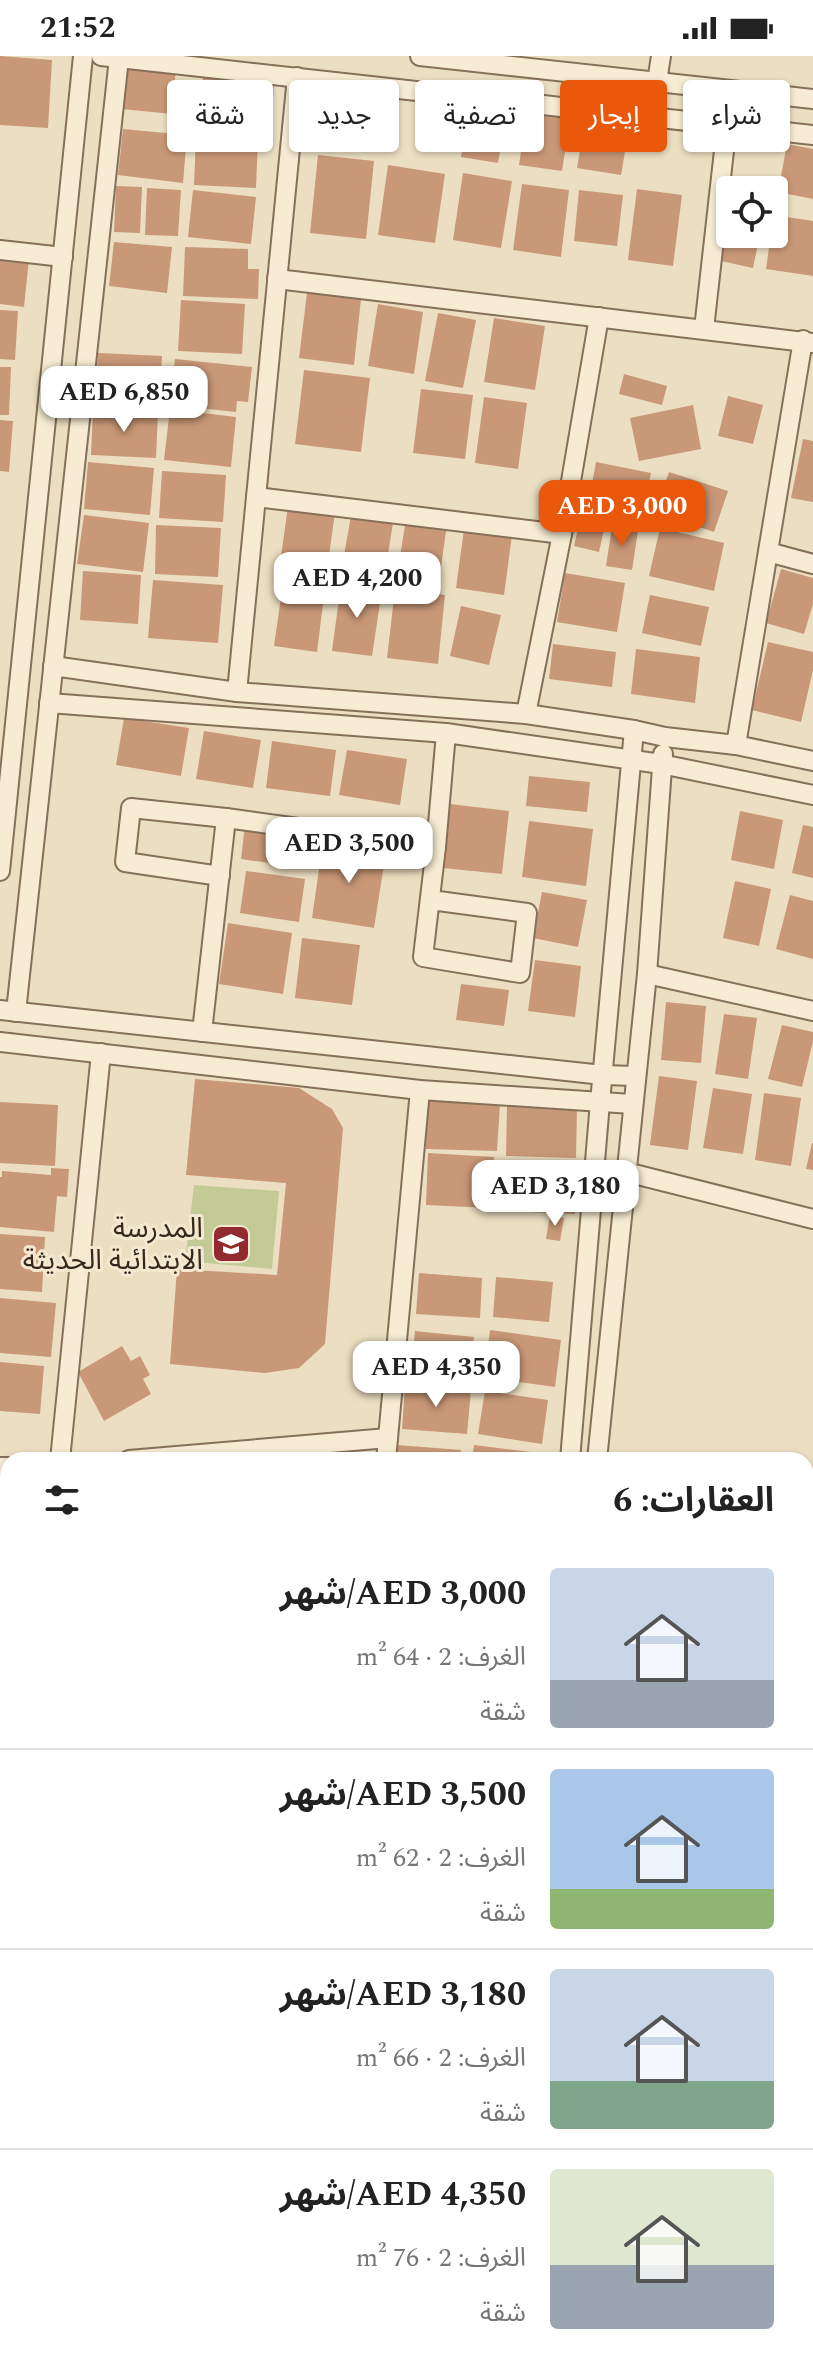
<!DOCTYPE html>
<html lang="ar">
<meta charset="utf-8">
<style>
:root{--surface:#fff;--page:#f6f6f6;--text:#222;--muted:#767676;--line:#e0e0e0;--accent:#ea580c}
body{margin:0;font-family:Spectral,"Noto Sans Arabic",serif;background:var(--page);color:var(--text);direction:rtl;height:100vh;display:flex;flex-direction:column;font-size:30px;white-space:nowrap}
*{box-sizing:border-box;margin:0}
p{font-size:26px;color:var(--muted)}
.icon{flex:none;width:44px;height:44px;fill:none;stroke:currentColor;stroke-width:2;stroke-linecap:round;stroke-linejoin:round}
.map{position:relative;flex:1;overflow:hidden;direction:ltr}
.sheet{position:absolute;left:0px;top:1396px;width:814px;height:912px;display:flex;flex-direction:column;background:var(--surface);border-radius:24px 24px 0 0;box-shadow:0 2px 6px #0004;direction:rtl}
.sheet>*{flex:none}
.top-card{position:absolute;left:24px;top:24px;width:766px;height:72px;direction:rtl;display:flex;gap:16px}
.controls{position:absolute;left:716px;top:120px;display:grid;gap:16px}
.controls a{display:grid;place-items:center;width:72px;height:72px;border-radius:8px;background:var(--surface);box-shadow:0 2px 6px #0004;font-size:40px}
.price{position:absolute;translate:-50% -68px;padding:0 18px;border-radius:16px;background:#fff;color:#222;font-size:26px;line-height:52px;filter:drop-shadow(0 2px 4px #0008)}
.price::after{content:'';position:absolute;left:50%;top:48px;width:24px;height:18px;margin-left:-12px;background:inherit;clip-path:polygon(0 0,100% 0,50% 100%)}
.price.selected{background:var(--accent);color:#fff}
ul{padding:0;list-style:none}
li{display:flex;align-items:center;gap:24px;height:200px;padding:0 40px}
li+li{border-top:2px solid var(--line)}
li span{display:grid;place-items:center;flex:none;width:224px;height:160px;border-radius:8px;color:#555}
li>.icon{margin-inline-start:auto}
span .icon{width:96px;height:96px;fill:#fffc;stroke-width:1}
li b{font-size:34px}
h2{display:flex;justify-content:space-between;align-items:center;height:96px;padding:0 40px;font-size:34px}
.chip{padding:0 28px;border-radius:8px;background:var(--surface);box-shadow:0 2px 6px #0004;font-size:28px;line-height:72px}
.chip.selected{background:var(--accent);color:#fff}
.status{display:flex;justify-content:space-between;align-items:center;height:56px;padding:0 40px;background:var(--surface);direction:ltr}
.status svg{height:22px;fill:currentColor}
.map>svg:first-child{display:block}
.green{fill:#c4ca95}
.building{fill:#c99878}
.lines{fill:none;stroke-linecap:round;stroke-linejoin:round}
.street-casing{stroke:#857059;stroke-width:22}
.secondary-casing{stroke:#66513c;stroke-width:30}
.street{stroke:#f7ecd3;stroke-width:18}
.secondary{stroke:#f7ecd3;stroke-width:26}
.labels{text-anchor:middle;dominant-baseline:central;stroke-width:6;stroke-linejoin:round;paint-order:stroke}
.poi-label{font-size:28px;fill:#35281d;stroke:#f4e9d0;text-anchor:end}
</style>
<div class="status"><b>21:52</b><svg viewBox="0 0 49 12"><path d="M0 12V9h3v3zM5 12V6h3v6zM10 12V3h3v9zM15 12V0h3v12zM26 1h20v11H26zM47 4h2v5h-2z"/></svg></div>
<div class="map">
<svg width="813" height="2308" viewBox="0 0 813 2308">
<rect width="100%" height="100%" fill="#ecdfc1"/>
<polygon class="green" points="194,1129 279,1135 272,1213 185,1205"/>
<g class="building">
<polygon points="0,0 52,4 48,72 0,69"/>
<polygon points="126,7 176,12 172,58 122,53"/>
<polygon points="203,21 274,26 271,76 200,72"/>
<polygon points="469,52 506,59 498,107 461,101"/>
<polygon points="527,56 570,63 562,115 519,109"/>
<polygon points="585,65 629,72 621,119 577,112"/>
<polygon points="123,73 187,79 183,127 118,119"/>
<polygon points="196,80 258,83 256,132 194,129"/>
<polygon points="787,88 813,93 813,143 778,136"/>
<polygon points="318,99 374,105 366,183 310,177"/>
<polygon points="388,109 445,118 435,187 378,179"/>
<polygon points="463,117 512,125 501,192 453,184"/>
<polygon points="522,128 569,134 561,201 513,194"/>
<polygon points="116,130 142,131 140,177 114,176"/>
<polygon points="147,132 181,134 178,180 145,179"/>
<polygon points="637,133 682,139 673,210 628,204"/>
<polygon points="193,134 256,141 251,188 188,181"/>
<polygon points="579,134 623,139 617,190 574,185"/>
<polygon points="774,159 813,165 813,220 766,213 771,178 774,178"/>
<polygon points="729,165 730,178 760,178 753,212 721,205"/>
<polygon points="114,186 172,191 167,237 109,230"/>
<polygon points="185,191 248,193 248,213 259,213 258,243 183,240"/>
<polygon points="0,200 29,203 24,251 0,248"/>
<polygon points="307,237 361,243 354,309 299,302"/>
<polygon points="181,244 245,248 242,298 178,295"/>
<polygon points="378,248 423,256 414,318 368,310"/>
<polygon points="0,254 18,255 15,304 0,303"/>
<polygon points="438,257 476,264 463,332 425,325"/>
<polygon points="494,262 545,270 535,334 484,326"/>
<polygon points="98,297 162,300 159,347 95,344"/>
<polygon points="175,303 252,311 248,346 237,345 236,356 170,349"/>
<polygon points="0,311 11,311 9,359 0,359"/>
<polygon points="304,314 370,322 361,396 295,388"/>
<polygon points="624,318 667,330 662,349 619,338"/>
<polygon points="421,333 473,339 465,403 413,397"/>
<polygon points="728,340 763,349 753,388 718,380"/>
<polygon points="484,341 527,347 518,413 475,407"/>
<polygon points="693,349 701,393 639,405 630,362"/>
<polygon points="93,353 158,356 156,402 91,399"/>
<polygon points="170,353 236,361 231,411 164,404"/>
<polygon points="0,364 13,365 9,416 0,415"/>
<polygon points="803,383 813,385 813,446 791,442"/>
<polygon points="88,406 154,412 150,459 84,453"/>
<polygon points="596,406 651,417 642,462 588,451"/>
<polygon points="162,415 226,419 223,466 159,462"/>
<polygon points="669,416 728,435 714,476 656,456"/>
<polygon points="288,450 335,456 327,515 280,508"/>
<polygon points="84,459 149,467 143,516 77,508"/>
<polygon points="351,460 393,467 384,523 341,516"/>
<polygon points="579,468 604,473 599,496 574,490"/>
<polygon points="156,469 221,472 218,521 155,518"/>
<polygon points="405,469 446,475 438,533 396,526"/>
<polygon points="612,471 638,475 632,514 606,510"/>
<polygon points="660,472 724,487 714,535 649,520"/>
<polygon points="464,473 512,479 504,539 456,532"/>
<polygon points="781,513 813,522 813,548 804,578 766,567"/>
<polygon points="83,515 141,519 138,568 80,564"/>
<polygon points="565,517 625,527 617,576 557,566"/>
<polygon points="153,524 223,529 218,587 148,582"/>
<polygon points="283,527 325,532 317,596 274,590"/>
<polygon points="341,528 382,534 372,600 332,595"/>
<polygon points="395,533 445,539 438,608 387,602"/>
<polygon points="650,539 709,551 701,590 642,577"/>
<polygon points="461,550 501,559 489,609 450,600"/>
<polygon points="768,586 813,596 813,614 801,666 752,654"/>
<polygon points="553,588 616,596 612,631 549,623"/>
<polygon points="636,593 700,601 695,647 631,638"/>
<polygon points="124,662 189,672 181,720 116,709"/>
<polygon points="204,675 261,684 253,732 196,723"/>
<polygon points="272,685 336,694 330,740 266,732"/>
<polygon points="347,694 407,703 400,749 339,739"/>
<polygon points="529,720 590,726 587,756 526,750"/>
<polygon points="450,748 509,755 502,818 443,812"/>
<polygon points="740,755 783,764 774,813 731,804"/>
<polygon points="529,765 593,773 586,830 522,821"/>
<polygon points="245,769 309,778 304,812 241,803"/>
<polygon points="803,769 813,771 813,822 792,817"/>
<polygon points="323,786 386,796 374,872 312,862"/>
<polygon points="246,815 305,823 299,866 240,857"/>
<polygon points="735,825 771,833 759,890 723,882"/>
<polygon points="542,836 587,844 578,891 533,882"/>
<polygon points="790,839 813,845 813,903 776,893"/>
<polygon points="228,867 292,877 283,938 219,928"/>
<polygon points="302,882 360,889 352,949 295,942"/>
<polygon points="535,904 581,910 575,961 528,955"/>
<polygon points="461,928 509,934 504,970 456,964"/>
<polygon points="666,946 706,950 701,1007 661,1004"/>
<polygon points="724,958 757,962 748,1023 715,1018"/>
<polygon points="782,969 813,976 813,985 802,1031 768,1023"/>
<polygon points="659,1020 697,1025 688,1094 650,1089"/>
<polygon points="195,1023 299,1032 332,1053 343,1072 325,1288 299,1312 265,1317 170,1308 177,1213 277,1219 286,1127 186,1119"/>
<polygon points="713,1032 752,1038 743,1098 703,1092"/>
<polygon points="764,1037 801,1042 791,1110 755,1104"/>
<polygon points="425,1041 500,1048 497,1095 426,1093"/>
<polygon points="0,1046 58,1049 55,1110 0,1107"/>
<polygon points="507,1050 577,1052 576,1102 506,1100"/>
<polygon points="812,1087 813,1087 813,1114 806,1113"/>
<polygon points="428,1097 494,1101 491,1152 426,1149"/>
<polygon points="502,1105 577,1108 575,1158 500,1155"/>
<polygon points="51,1112 69,1113 67,1141 57,1140 54,1176 0,1171 0,1121 2,1121 2,1115 51,1119"/>
<polygon points="550,1159 564,1162 560,1185 546,1183"/>
<polygon points="0,1178 45,1181 42,1236 0,1233"/>
<polygon points="419,1217 482,1222 480,1262 416,1258"/>
<polygon points="496,1221 553,1226 549,1266 493,1261"/>
<polygon points="0,1242 56,1247 51,1301 0,1297"/>
<polygon points="490,1274 561,1284 555,1331 484,1321"/>
<polygon points="415,1275 474,1281 470,1321 411,1316"/>
<polygon points="122,1290 131,1305 140,1300 150,1319 143,1323 151,1338 104,1365 78,1316"/>
<polygon points="0,1306 44,1310 40,1358 0,1355"/>
<polygon points="405,1329 471,1334 467,1378 402,1373"/>
<polygon points="485,1335 548,1344 542,1388 478,1378"/>
<polygon points="397,1389 461,1394 460,1404 396,1404"/>
<polygon points="474,1389 548,1398 547,1404 472,1404"/>
<polygon points="808,1589 813,1590 813,1634 806,1633"/>
<polygon points="0,1703 2,1703 6,1759 0,1760"/>
<polygon points="0,1765 7,1765 8,1835 0,1835"/>
<polygon points="810,1791 813,1791 813,1911 806,1910 806,1818"/>
<polygon points="0,1914 8,1915 8,1941 0,1941"/>
<rect x="0" y="1953" width="8" height="45"/>
<polygon points="806,1968 813,1969 813,2002 806,2001"/>
<rect x="0" y="2007" width="8" height="47"/>
<polygon points="806,2020 813,2021 813,2063 806,2062"/>
<polygon points="806,2071 813,2072 813,2116 806,2115"/>
<rect x="0" y="2113" width="8" height="44"/>
<polygon points="808,2126 813,2126 813,2171 806,2171"/>
<polygon points="806,2178 813,2179 813,2226 806,2225"/>
<polygon points="806,2232 813,2233 813,2276 806,2275"/>
<rect x="0" y="2260" width="8" height="38"/>
<polygon points="806,2284 813,2285 813,2308 754,2308 756,2300 806,2300"/>
<rect x="129" y="2300" width="31" height="5"/>
<polygon points="233,2300 307,2300 306,2308 232,2308"/>
<polygon points="330,2300 369,2300 369,2308 329,2308"/>
<polygon points="380,2300 410,2300 409,2308 380,2308"/>
<polygon points="431,2300 492,2300 496,2308 435,2308"/>
<polygon points="516,2300 599,2300 598,2308 515,2308"/>
<polygon points="667,2300 704,2303 703,2308 666,2308"/>
<polygon points="619,2302 660,2306 659,2308 619,2308"/>
</g>
<g class="lines">
<defs>
<g id="street">
<polyline points="101,0 813,79"/>
<polyline points="420,0 813,43"/>
<polyline points="657,26 661,0"/>
<polyline points="0,194 63,201"/>
<polyline points="277,223 813,287"/>
<polyline points="704,273 727,68"/>
<polyline points="256,441 562,478"/>
<polyline points="768,496 813,508"/>
<polyline points="53,610 237,636 526,658 634,674 665,681 736,689 813,705"/>
<polyline points="237,636 297,21"/>
<polyline points="49,647 446,677 661,708 813,739"/>
<polyline points="526,658 562,478 599,261"/>
<polyline points="736,689 803,284"/>
<polyline points="436,791 446,677"/>
<polyline points="0,815 83,0"/>
<polyline points="220,820 125,806 131,752 226,762"/>
<polyline points="647,918 813,955"/>
<polyline points="0,954 603,1019 635,1020"/>
<polyline points="16,956 119,2"/>
<polyline points="202,976 226,762 436,791 423,901 520,917 527,857 431,844"/>
<polyline points="0,986 420,1034 632,1048"/>
<polyline points="626,1116 813,1163"/>
<polyline points="60,1404 101,997"/>
<polyline points="129,1404 388,1382"/>
<polyline points="386,1404 420,1034"/>
<polyline points="570,1404 600,1046 634,674"/>
<polyline points="597,1404 647,918 663,698"/>
<polyline points="0,1411 8,1411"/>
<polyline points="806,1462 813,1462"/>
<polyline points="0,1904 8,1904"/>
<polyline points="806,1964 813,1965"/>
<polyline points="0,2217 8,2217"/>
<polyline points="703,2300 736,2304"/>
<polyline points="185,2308 185,2300"/>
<polyline points="212,2308 213,2300"/>
</g>
<g id="secondary">
<polyline points="0,1636 8,1636"/>
<polyline points="0,1675 8,1674"/>
<polyline points="806,1699 813,1700"/>
<polyline points="806,1738 813,1739"/>
</g>
</defs>
<use href="#street" class="street-casing"/>
<use href="#secondary" class="secondary-casing"/>
<use href="#street" class="street"/>
<use href="#secondary" class="secondary"/>
</g>
<defs>
<symbol id="school-square" viewBox="-11 -11 22 22"><rect x="-9" y="-9" width="18" height="18" rx="4" fill="#922b2d" stroke="#f4e9d0"/><path d="M0-5L7-2L0 1L-7-2ZM-4 1L0 2.5L4 1V4Q0 6-4 4Z" fill="#fff"/></symbol>
</defs>
<g fill-rule="evenodd">
<use href="#school-square" x="209" y="1166" width="44" height="44"/>
</g>
<g class="labels">
<g class="poi-label">
<text x="203" y="1172">المدرسة<tspan x="203" dy="32">الابتدائية الحديثة</tspan></text>
</g>
</g>
</svg>
<div class="controls">
<a><svg class="icon" aria-label="locate" viewBox="0 0 24 24"><circle cx="12" cy="12" r="6"/><path d="M12 2v4M12 18v4M2 12h4M18 12h4"/></svg></a>
</div>
<b class="price" style="left:124px;top:378px">AED 6,850</b>
<b class="price selected" style="left:622px;top:492px">AED 3,000</b>
<b class="price" style="left:357px;top:564px">AED 4,200</b>
<b class="price" style="left:349px;top:829px">AED 3,500</b>
<b class="price" style="left:555px;top:1172px">AED 3,180</b>
<b class="price" style="left:436px;top:1353px">AED 4,350</b>
<div class="top-card">
<a class="chip">شراء</a>
<a class="chip selected">إيجار</a>
<a class="chip">تصفية</a>
<a class="chip">جديد</a>
<a class="chip">شقة</a>
</div>
<section class="sheet">
<h2>العقارات: 6<svg class="icon" aria-label="filters" viewBox="0 0 24 24"><path d="M4 7h16M4 17h16"/><circle cx="9" cy="7" r="2"/><circle cx="15" cy="17" r="2"/></svg></h2>
<ul>
<li><span style="background:linear-gradient(#c9d6e8 70%,#9aa5b1 0)"><svg class="icon" aria-label="home" viewBox="0 0 24 24"><path d="M3 11l9-7 9 7M6 9v11h12V9"/></svg></span><div><b>AED 3,000/شهر</b><p>الغرف: 2 · 64 m²</p><p>شقة</p></div></li>
<li><span style="background:linear-gradient(#a9c7e8 75%,#8fb573 0)"><svg class="icon" aria-label="home" viewBox="0 0 24 24"><path d="M3 11l9-7 9 7M6 9v11h12V9"/></svg></span><div><b>AED 3,500/شهر</b><p>الغرف: 2 · 62 m²</p><p>شقة</p></div></li>
<li><span style="background:linear-gradient(#c9d6e8 70%,#7fa58c 0)"><svg class="icon" aria-label="home" viewBox="0 0 24 24"><path d="M3 11l9-7 9 7M6 9v11h12V9"/></svg></span><div><b>AED 3,180/شهر</b><p>الغرف: 2 · 66 m²</p><p>شقة</p></div></li>
<li><span style="background:linear-gradient(#dfe7d0 60%,#9aa5b1 0)"><svg class="icon" aria-label="home" viewBox="0 0 24 24"><path d="M3 11l9-7 9 7M6 9v11h12V9"/></svg></span><div><b>AED 4,350/شهر</b><p>الغرف: 2 · 76 m²</p><p>شقة</p></div></li>
</ul>
</section>
</div>
